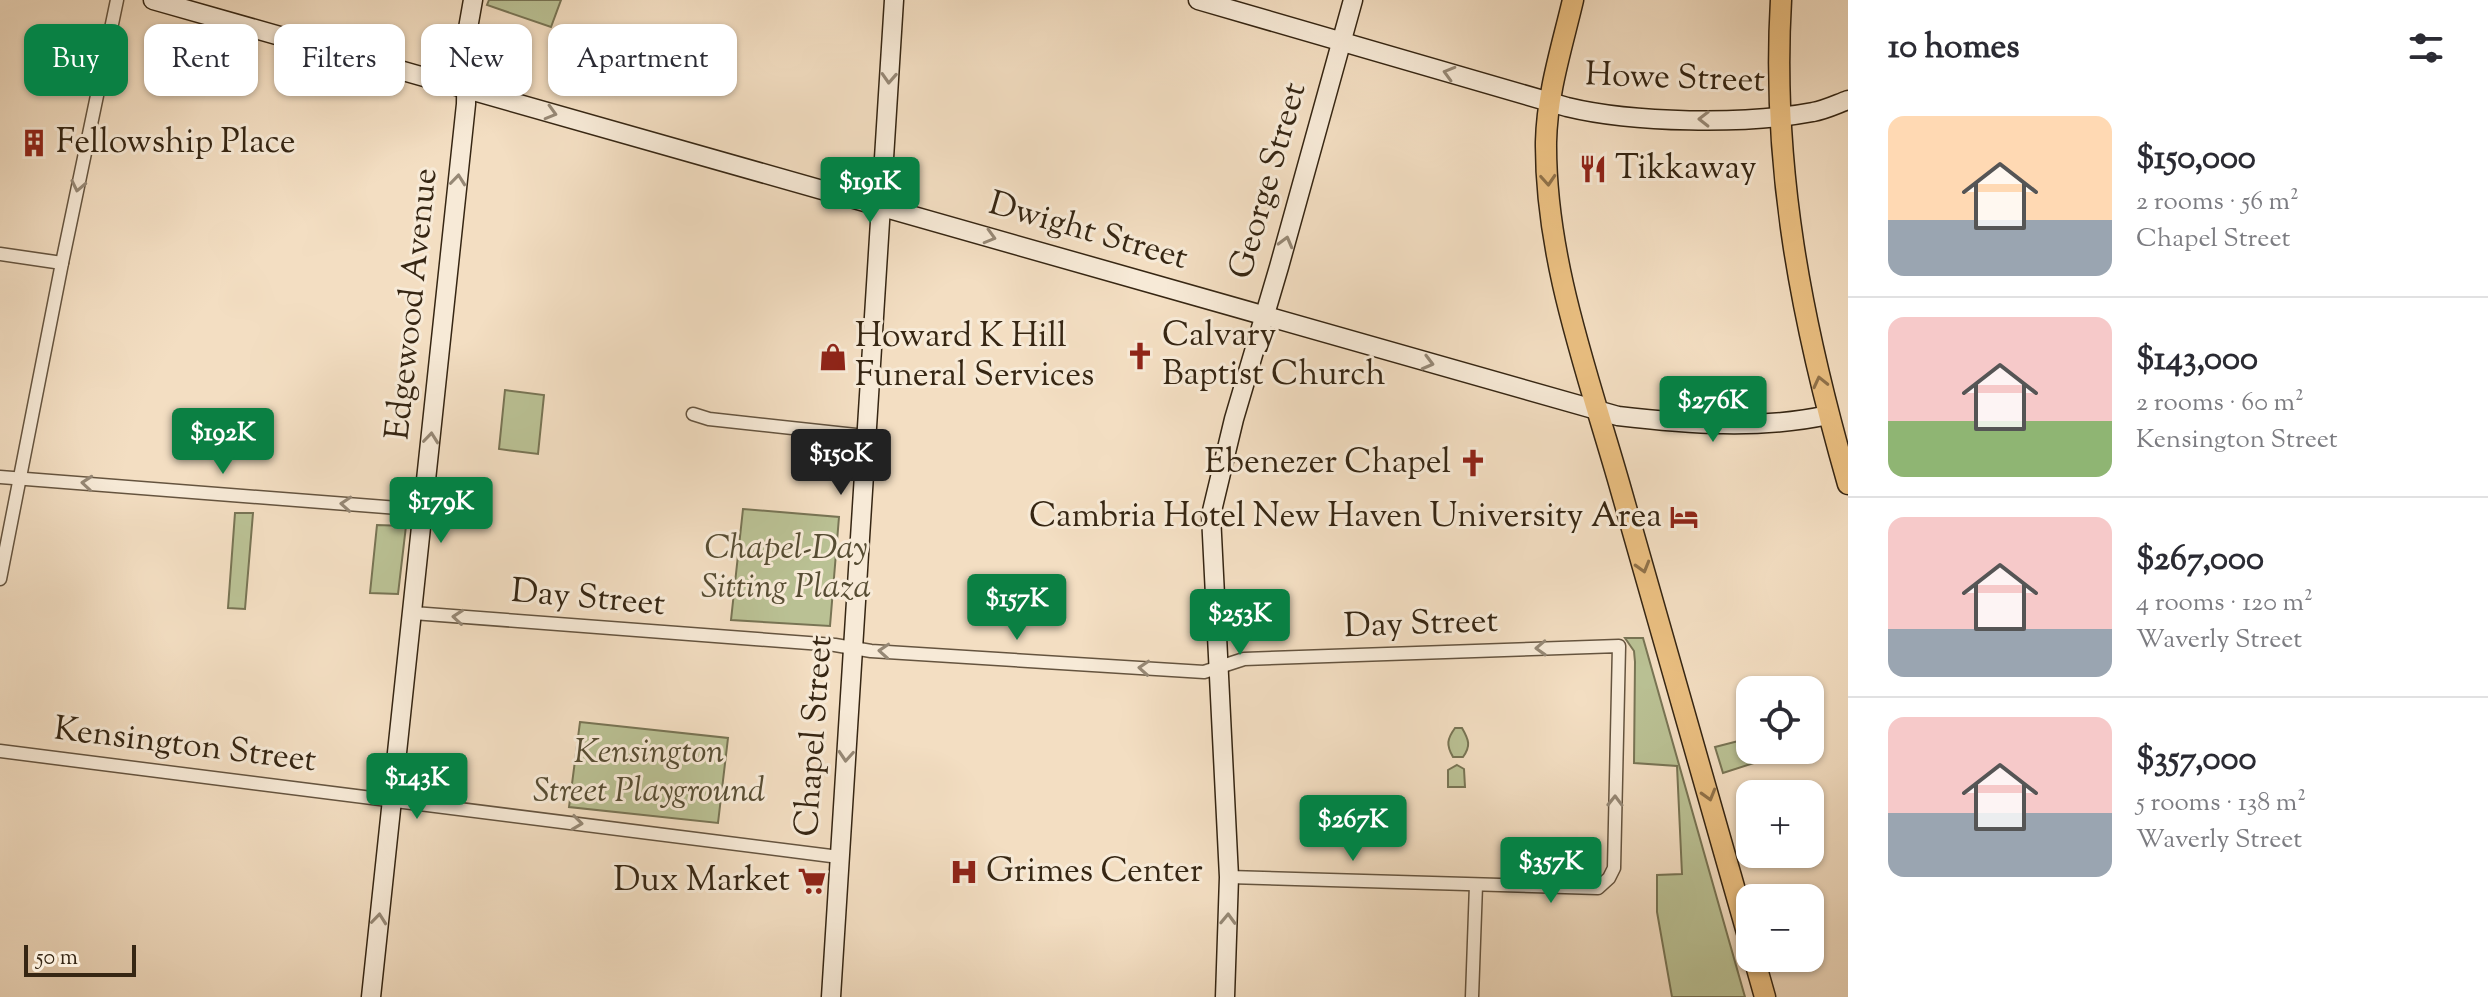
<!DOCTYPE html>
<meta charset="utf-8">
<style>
:root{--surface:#fff;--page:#f7f7f7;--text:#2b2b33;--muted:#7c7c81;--line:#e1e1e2;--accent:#0b8043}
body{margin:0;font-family:"Sorts Mill Goudy",serif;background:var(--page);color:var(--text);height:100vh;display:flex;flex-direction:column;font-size:30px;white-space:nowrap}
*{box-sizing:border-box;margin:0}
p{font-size:26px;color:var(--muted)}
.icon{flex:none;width:44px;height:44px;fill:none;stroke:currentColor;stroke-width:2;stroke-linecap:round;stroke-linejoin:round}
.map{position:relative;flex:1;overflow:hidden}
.sheet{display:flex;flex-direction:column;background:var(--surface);width:640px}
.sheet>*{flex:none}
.hud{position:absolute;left:24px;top:24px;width:760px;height:72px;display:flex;gap:16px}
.tools{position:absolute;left:1736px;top:676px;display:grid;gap:16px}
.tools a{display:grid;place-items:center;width:88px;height:88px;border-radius:16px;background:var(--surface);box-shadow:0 2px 6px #0004;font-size:40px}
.scale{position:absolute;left:24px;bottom:20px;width:112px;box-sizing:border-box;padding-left:8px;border:4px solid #362613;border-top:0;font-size:22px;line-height:28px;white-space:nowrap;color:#362613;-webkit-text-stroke:6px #f7ead7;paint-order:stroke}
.price{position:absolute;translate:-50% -68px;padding:0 18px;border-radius:8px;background:var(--accent);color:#fff;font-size:26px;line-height:52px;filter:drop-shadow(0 2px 4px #0008)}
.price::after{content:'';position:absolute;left:50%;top:48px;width:24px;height:18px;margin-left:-12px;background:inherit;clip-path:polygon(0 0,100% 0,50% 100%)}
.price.selected{background:#222;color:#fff}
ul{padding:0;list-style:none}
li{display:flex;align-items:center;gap:24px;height:200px;padding:0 40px}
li+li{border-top:2px solid var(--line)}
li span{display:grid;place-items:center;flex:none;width:224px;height:160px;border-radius:16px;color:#555}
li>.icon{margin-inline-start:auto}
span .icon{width:96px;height:96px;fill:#fffc;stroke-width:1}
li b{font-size:34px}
h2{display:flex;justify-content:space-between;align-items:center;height:96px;padding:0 40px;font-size:34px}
.pill{padding:0 28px;border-radius:16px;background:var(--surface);box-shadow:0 2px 6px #0004;font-size:28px;line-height:72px}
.pill.selected{background:var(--accent);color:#fff}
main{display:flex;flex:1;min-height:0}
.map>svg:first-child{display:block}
.green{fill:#bac194;stroke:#787454;stroke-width:2}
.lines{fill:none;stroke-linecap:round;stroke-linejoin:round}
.minor-casing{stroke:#65543f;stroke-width:15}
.secondary-casing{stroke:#362613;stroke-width:21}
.trunk-casing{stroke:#362613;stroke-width:23}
.minor{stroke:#f7ead7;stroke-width:12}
.secondary{stroke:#f7ead7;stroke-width:18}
.trunk{stroke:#eabf81;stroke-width:20}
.oneway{stroke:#968875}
.oneway2{stroke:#90724a}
.labels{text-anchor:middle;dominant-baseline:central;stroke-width:6;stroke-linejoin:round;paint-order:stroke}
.street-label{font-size:34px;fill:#362613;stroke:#f7ead7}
.poi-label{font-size:34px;fill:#362613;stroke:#f7ead7;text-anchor:start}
.park-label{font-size:34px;font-style:italic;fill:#574d33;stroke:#f7ead7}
</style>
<main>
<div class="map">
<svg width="1848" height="997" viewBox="0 0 1848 997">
<rect width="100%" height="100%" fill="#f3dec2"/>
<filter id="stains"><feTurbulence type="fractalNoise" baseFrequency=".0025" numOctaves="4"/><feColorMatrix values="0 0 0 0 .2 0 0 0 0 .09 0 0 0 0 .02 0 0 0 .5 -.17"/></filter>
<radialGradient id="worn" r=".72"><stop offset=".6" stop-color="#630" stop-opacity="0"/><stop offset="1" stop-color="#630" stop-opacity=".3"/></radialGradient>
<g class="green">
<polygon points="489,0 561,0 551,27 487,5"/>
<polygon points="505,390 544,395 538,454 499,449"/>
<polygon points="743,509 839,517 830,626 731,620"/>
<polygon points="235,513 253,513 245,609 228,608"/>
<polygon points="377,525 406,526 398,594 370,593"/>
<polygon points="1625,638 1643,638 1745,997 1672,997 1657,912 1657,875 1682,874 1677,766 1634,763 1635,662 1634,651"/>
<polygon points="580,722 728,738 718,823 569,807"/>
<path d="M1455,728H1462C1469,740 1471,746 1463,757H1453C1446,745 1447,739 1455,728Z"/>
<polygon points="1750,738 1750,750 1794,750 1723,773 1715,747"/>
<polygon points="1457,765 1464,769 1465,787 1448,787 1448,770"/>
</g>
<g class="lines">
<defs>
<g id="minor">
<polyline points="0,254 62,263"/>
<polyline points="693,414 709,419 865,436"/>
<polyline points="0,477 424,510"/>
<polyline points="0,579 62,263 117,0"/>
<polyline points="413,613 835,645 871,651 1204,672 1244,659 1619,646 1614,868 1609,878 1598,888 1229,877"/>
<polyline points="0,751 839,857"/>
<polyline points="1472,997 1476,885"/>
</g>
<g id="secondary">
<path d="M153,0L1618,416C1687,424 1760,430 1828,415"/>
<path d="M1198,0L1567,107C1633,123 1745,125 1813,112C1825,110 1837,104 1848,100"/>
<polyline points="371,997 466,104 467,34 473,0"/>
<polyline points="831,997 894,0"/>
<polyline points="1225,997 1229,877 1211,515 1234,419 1279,267 1353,0"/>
</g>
<g id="trunk">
<path d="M1573,0C1562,47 1547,93 1546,142C1545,261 1589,377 1621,490C1665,641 1708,792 1750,943"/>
<path d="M1781,0C1771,168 1802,324 1848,484"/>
<polyline points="1754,958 1765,997"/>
</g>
</defs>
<use href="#minor" class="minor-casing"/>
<use href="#secondary" class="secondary-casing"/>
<use href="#trunk" class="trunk-casing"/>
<use href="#minor" class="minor"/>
<use href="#secondary" class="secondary"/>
<use href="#trunk" class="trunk"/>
</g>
<defs><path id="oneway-chevron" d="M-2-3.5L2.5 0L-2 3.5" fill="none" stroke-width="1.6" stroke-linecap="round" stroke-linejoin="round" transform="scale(2)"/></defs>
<g class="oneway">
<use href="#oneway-chevron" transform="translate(1449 73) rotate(-164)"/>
<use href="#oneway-chevron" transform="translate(889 78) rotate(93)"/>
<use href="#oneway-chevron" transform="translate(551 113) rotate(16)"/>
<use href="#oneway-chevron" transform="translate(1704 119) rotate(-179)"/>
<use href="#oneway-chevron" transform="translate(458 180) rotate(-84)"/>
<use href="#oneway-chevron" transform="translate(78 186) rotate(102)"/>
<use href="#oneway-chevron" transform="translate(990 237) rotate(16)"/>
<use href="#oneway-chevron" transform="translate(1286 242) rotate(-75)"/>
<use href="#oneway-chevron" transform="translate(1428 363) rotate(15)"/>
<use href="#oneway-chevron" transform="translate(431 438) rotate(-84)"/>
<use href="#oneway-chevron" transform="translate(87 483) rotate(-175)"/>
<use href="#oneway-chevron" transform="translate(346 504) rotate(-176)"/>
<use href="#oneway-chevron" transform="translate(458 617) rotate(-175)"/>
<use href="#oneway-chevron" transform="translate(1541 648) rotate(178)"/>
<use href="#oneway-chevron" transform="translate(884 651) rotate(-176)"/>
<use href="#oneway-chevron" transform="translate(1144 668) rotate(-176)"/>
<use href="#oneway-chevron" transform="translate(846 756) rotate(94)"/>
<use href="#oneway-chevron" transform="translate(1615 801) rotate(-89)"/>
<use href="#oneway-chevron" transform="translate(577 823) rotate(7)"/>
<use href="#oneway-chevron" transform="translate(379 919) rotate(-84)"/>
<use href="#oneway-chevron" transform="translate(1228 919) rotate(-88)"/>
</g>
<g class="oneway2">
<use href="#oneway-chevron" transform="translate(1548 180) rotate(86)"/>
<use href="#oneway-chevron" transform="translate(1820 382) rotate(-103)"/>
<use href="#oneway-chevron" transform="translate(1643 567) rotate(74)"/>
<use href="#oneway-chevron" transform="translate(1709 795) rotate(74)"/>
</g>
<defs>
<symbol id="building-bare" viewBox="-9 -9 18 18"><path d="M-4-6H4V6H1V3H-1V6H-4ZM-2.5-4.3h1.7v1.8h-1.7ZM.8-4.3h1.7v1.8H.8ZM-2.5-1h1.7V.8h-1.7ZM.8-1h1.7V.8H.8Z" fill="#8f2418" stroke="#f7ead7" stroke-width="2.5" paint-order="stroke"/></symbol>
<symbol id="restaurant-bare" viewBox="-9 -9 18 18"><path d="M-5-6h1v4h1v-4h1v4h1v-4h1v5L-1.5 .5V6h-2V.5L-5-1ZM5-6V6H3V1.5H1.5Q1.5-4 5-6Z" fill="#8f2418" stroke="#f7ead7" stroke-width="2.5" paint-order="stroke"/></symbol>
<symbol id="church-bare" viewBox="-9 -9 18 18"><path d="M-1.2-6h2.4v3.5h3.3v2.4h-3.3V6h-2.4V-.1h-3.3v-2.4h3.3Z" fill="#8f2418" stroke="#f7ead7" stroke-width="2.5" paint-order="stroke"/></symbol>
<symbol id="shop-bare" viewBox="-9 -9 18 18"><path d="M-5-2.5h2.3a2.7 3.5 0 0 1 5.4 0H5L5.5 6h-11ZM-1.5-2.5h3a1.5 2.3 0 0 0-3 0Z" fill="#8f2418" stroke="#f7ead7" stroke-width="2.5" paint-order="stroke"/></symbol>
<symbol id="hotel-bare" viewBox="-9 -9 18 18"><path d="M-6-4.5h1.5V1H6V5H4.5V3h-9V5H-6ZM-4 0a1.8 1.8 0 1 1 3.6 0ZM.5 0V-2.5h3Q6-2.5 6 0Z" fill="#8f2418" stroke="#f7ead7" stroke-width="2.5" paint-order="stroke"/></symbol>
<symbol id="hospital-bare" viewBox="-9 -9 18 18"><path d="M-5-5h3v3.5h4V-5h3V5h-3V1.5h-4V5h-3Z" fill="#8f2418" stroke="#f7ead7" stroke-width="2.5" paint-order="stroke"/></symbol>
<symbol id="supermarket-bare" viewBox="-9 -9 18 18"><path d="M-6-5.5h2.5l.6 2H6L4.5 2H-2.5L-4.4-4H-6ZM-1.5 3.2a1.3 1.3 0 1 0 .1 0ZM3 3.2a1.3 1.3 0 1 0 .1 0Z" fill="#8f2418" stroke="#f7ead7" stroke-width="2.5" paint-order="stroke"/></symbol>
</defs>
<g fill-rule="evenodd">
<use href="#building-bare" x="14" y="123" width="40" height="40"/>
<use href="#restaurant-bare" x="1573" y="149" width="40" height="40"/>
<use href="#church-bare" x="1120" y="336" width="40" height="40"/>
<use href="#shop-bare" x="813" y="337" width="40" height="40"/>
<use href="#church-bare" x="1453" y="443" width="40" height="40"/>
<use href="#hotel-bare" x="1664" y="497" width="40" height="40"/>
<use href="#hospital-bare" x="944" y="852" width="40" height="40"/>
<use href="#supermarket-bare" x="792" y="861" width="40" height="40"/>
</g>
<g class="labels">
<g class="street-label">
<text transform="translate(1675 79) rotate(2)">Howe Street</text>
<text transform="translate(1269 181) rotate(-74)">George Street</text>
<text transform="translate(1088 232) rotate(16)">Dwight Street</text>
<text transform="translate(413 304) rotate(-84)">Edgewood Avenue</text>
<text transform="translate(588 599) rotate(5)">Day Street</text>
<text transform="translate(1421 625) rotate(-2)">Day Street</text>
<text transform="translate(815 736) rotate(-86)">Chapel Street</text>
<text transform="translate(185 746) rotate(7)">Kensington Street</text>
</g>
<g class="poi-label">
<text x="56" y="143">Fellowship Place</text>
<text x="1615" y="169">Tikkaway</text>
<text x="1162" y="336">Calvary<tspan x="1162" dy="39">Baptist Church</tspan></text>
<text x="855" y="337">Howard K Hill<tspan x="855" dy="39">Funeral Services</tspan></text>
<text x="1451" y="463" text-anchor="end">Ebenezer Chapel</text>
<text x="1662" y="517" text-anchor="end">Cambria Hotel New Haven University Area</text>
<text x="986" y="872">Grimes Center</text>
<text x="790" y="881" text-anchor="end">Dux Market</text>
</g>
<g class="park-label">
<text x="786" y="549">Chapel-Day<tspan x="786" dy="39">Sitting Plaza</tspan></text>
<text x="649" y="753">Kensington<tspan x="649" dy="39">Street Playground</tspan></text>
</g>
</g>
<rect width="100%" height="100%" filter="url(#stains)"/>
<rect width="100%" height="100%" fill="url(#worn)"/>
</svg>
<div class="tools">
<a><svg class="icon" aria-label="locate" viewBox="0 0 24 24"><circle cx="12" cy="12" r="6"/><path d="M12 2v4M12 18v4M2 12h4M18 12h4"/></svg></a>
<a>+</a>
<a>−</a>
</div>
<div class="scale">50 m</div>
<b class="price" style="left:870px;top:225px">$191K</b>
<b class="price" style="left:1713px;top:444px">$276K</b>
<b class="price" style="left:223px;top:476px">$192K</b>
<b class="price selected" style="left:841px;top:497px">$150K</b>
<b class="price" style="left:441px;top:545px">$179K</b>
<b class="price" style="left:1017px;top:642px">$157K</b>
<b class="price" style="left:1240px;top:657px">$253K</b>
<b class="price" style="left:417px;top:821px">$143K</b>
<b class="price" style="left:1353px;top:863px">$267K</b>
<b class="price" style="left:1551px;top:905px">$357K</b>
<div class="hud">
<a class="pill selected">Buy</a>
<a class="pill">Rent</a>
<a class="pill">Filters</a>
<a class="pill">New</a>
<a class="pill">Apartment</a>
</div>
</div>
<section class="sheet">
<h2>10 homes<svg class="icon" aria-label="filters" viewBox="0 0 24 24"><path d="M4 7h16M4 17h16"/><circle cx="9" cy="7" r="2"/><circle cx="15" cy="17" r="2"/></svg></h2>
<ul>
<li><span style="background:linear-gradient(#ffd9b3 65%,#9aa5b1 0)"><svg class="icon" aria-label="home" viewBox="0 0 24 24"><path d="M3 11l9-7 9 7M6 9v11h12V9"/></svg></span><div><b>$150,000</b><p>2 rooms · 56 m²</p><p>Chapel Street</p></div></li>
<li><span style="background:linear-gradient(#f6c9c9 65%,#8fb573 0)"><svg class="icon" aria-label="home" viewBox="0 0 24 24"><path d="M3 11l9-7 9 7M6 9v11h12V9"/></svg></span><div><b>$143,000</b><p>2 rooms · 60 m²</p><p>Kensington Street</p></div></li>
<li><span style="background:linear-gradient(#f6c9c9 70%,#9aa5b1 0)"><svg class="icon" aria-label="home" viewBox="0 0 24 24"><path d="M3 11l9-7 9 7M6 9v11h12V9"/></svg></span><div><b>$267,000</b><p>4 rooms · 120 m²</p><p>Waverly Street</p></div></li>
<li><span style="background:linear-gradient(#f6c9c9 60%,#9aa5b1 0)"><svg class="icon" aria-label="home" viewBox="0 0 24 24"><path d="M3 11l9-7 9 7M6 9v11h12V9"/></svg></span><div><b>$357,000</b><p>5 rooms · 138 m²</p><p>Waverly Street</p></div></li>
</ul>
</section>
</main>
